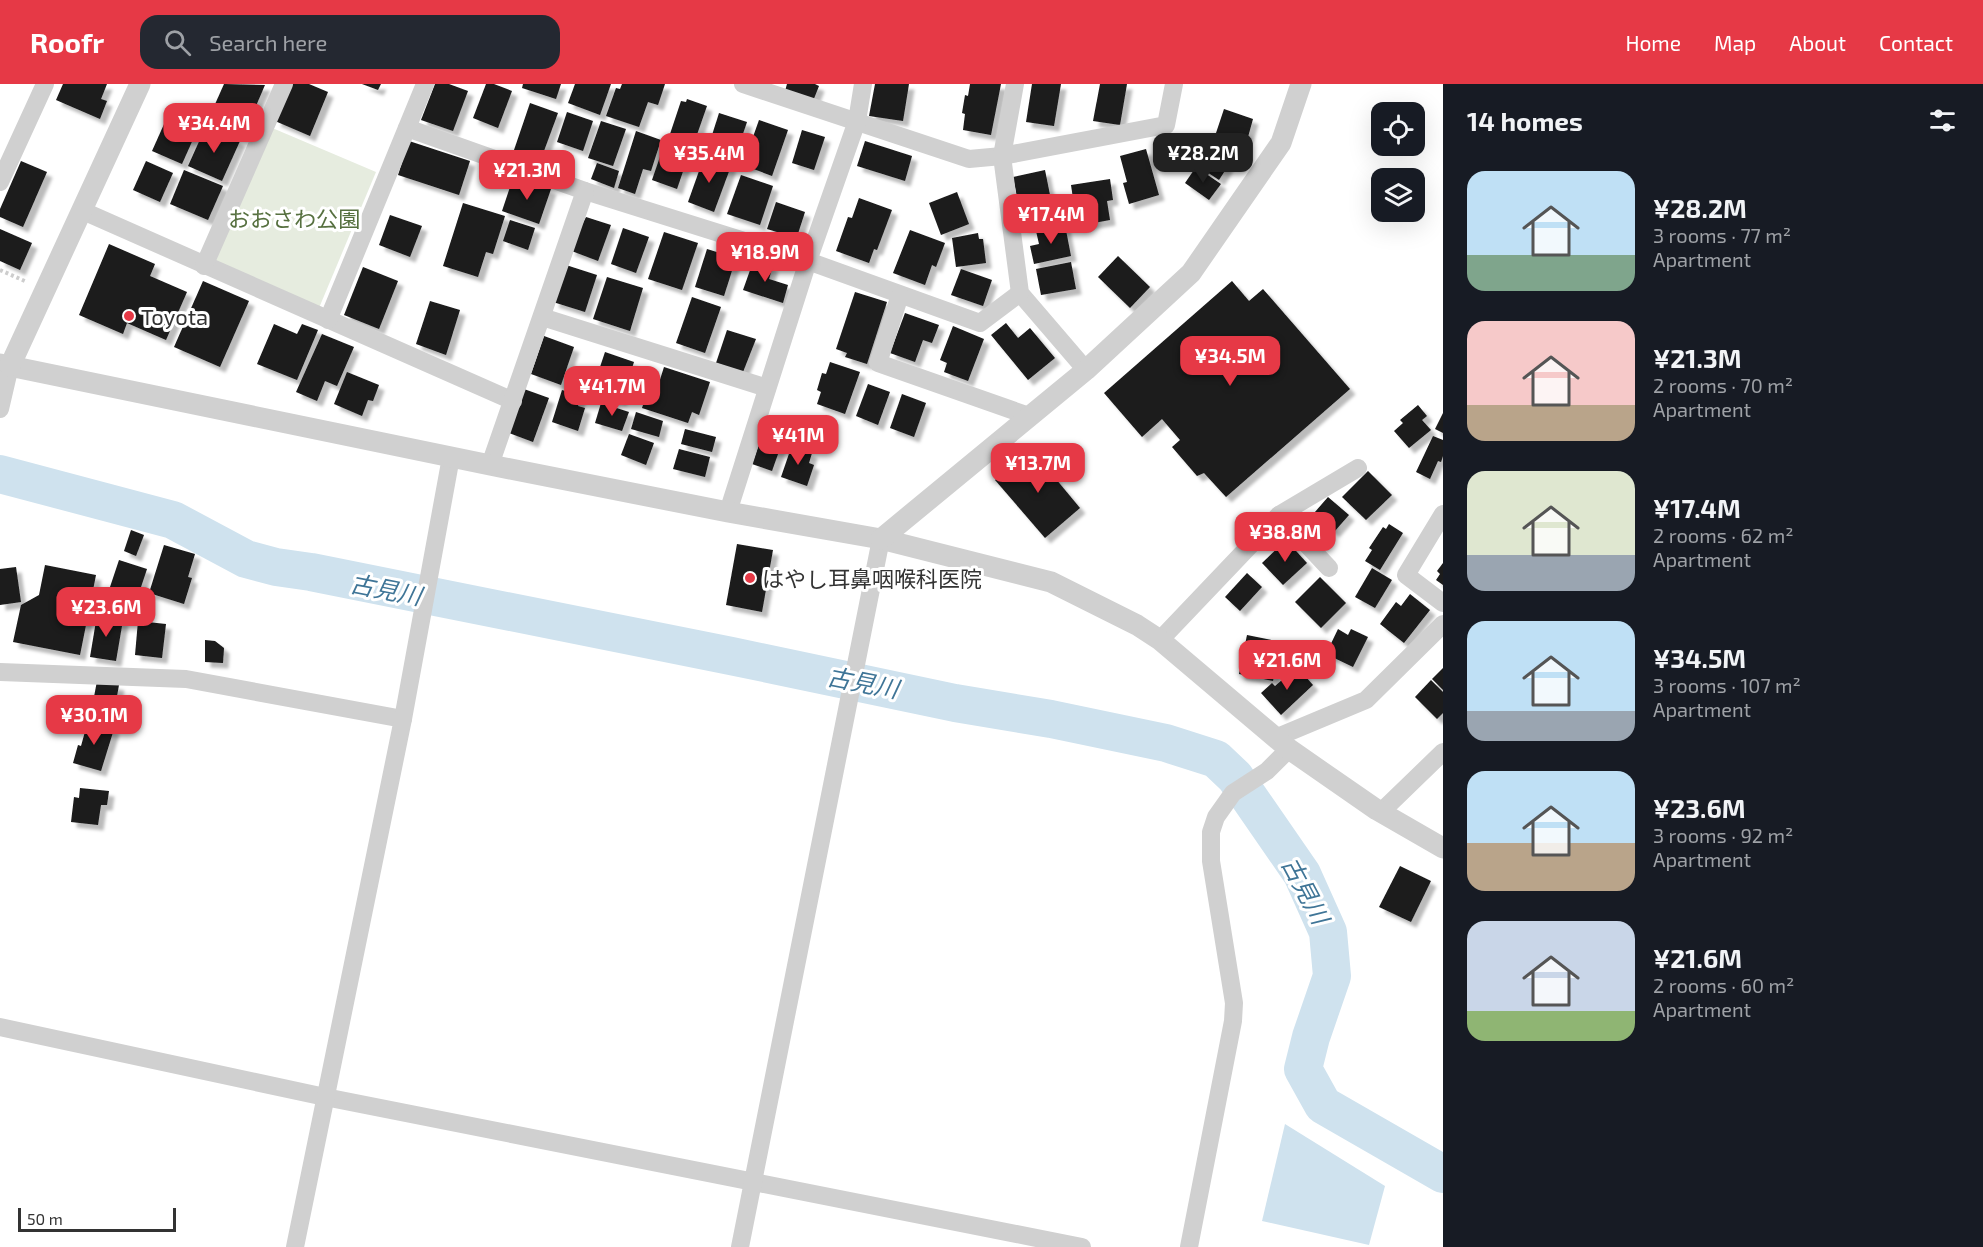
<!DOCTYPE html>
<meta charset="utf-8">
<style>
:root{--surface:#171b24;--page:#242831;--text:#f1f3f6;--muted:#9ea1a6;--accent:#e63946}
body{margin:0;font-family:"Exo 2","Noto Sans JP",sans-serif;background:var(--page);color:var(--text);height:100vh;display:flex;flex-direction:column;font-size:22px;white-space:nowrap}
*{box-sizing:border-box;margin:0}
p{font-size:20px;color:var(--muted)}
.icon{flex:none;width:33px;height:33px;fill:none;stroke:currentColor;stroke-width:2;stroke-linecap:round;stroke-linejoin:round}
.map{position:relative;flex:1;overflow:hidden}
.sheet{display:flex;flex-direction:column;background:var(--surface);width:540px}
.sheet>*{flex:none}
.controls{position:absolute;left:1371px;top:18px;display:grid;gap:12px}
.controls a{display:grid;place-items:center;width:54px;height:54px;border-radius:12px;background:var(--surface);box-shadow:0 6px 24px #0002;font-size:30px}
.scale{position:absolute;left:18px;bottom:15px;width:158px;box-sizing:border-box;padding-left:6px;border:3px solid #333;border-top:0;font-size:16px;line-height:21px;white-space:nowrap;color:#333;-webkit-text-stroke:4px #fff;paint-order:stroke}
.price{position:absolute;translate:-50% -51px;padding:0 14px;border-radius:12px;background:var(--accent);color:#fff;font-size:20px;line-height:39px;filter:drop-shadow(0 2px 3px #0008)}
.price::after{content:'';position:absolute;left:50%;top:36px;width:18px;height:14px;margin-left:-9px;background:inherit;clip-path:polygon(0 0,100% 0,50% 100%)}
.price.on{background:#222;color:#fff}
ul{padding:0;list-style:none}
li{display:flex;align-items:center;gap:18px;height:150px;padding:0 24px}
li span{display:grid;place-items:center;flex:none;width:168px;height:120px;border-radius:18px;color:#555}
li>.icon{margin-inline-start:auto}
span .icon{width:72px;height:72px;fill:#fffc;stroke-width:1}
li b{font-size:26px}
h2{display:flex;justify-content:space-between;align-items:center;height:72px;padding:0 24px;font-size:26px}
header{display:flex;align-items:center;gap:36px;box-sizing:border-box;height:84px;padding:0 30px;background:var(--accent);color:#fff}
header strong{font-size:28px}
nav{display:flex;gap:33px;margin-inline-start:auto;font-size:21px}
.search{width:420px;height:54px;background:var(--page);display:flex;align-items:center;gap:15px;box-sizing:border-box;padding:0 21px;border-radius:18px;color:var(--muted);font-size:22px}
main{display:flex;flex:1;min-height:0}
.map>svg:first-child{display:block}
.green{fill:#e6ecdf}
.water{fill:#cfe2ee}
.lines{fill:none;stroke-linecap:round;stroke-linejoin:round}
.river{stroke:#cfe2ee;stroke-width:38}
.building{fill:#1a1a1a;filter:url(#shadow)}
.path{stroke:#cdcdcd;stroke-width:4;stroke-dasharray:3 3;stroke-linecap:butt}
.minor{stroke:#d0d0d0;stroke-width:18}
.tertiary{stroke:#d0d0d0;stroke-width:21}
.poi-dot{fill:#e63946;stroke:#fff;stroke-width:2}
.labels{text-anchor:middle;dominant-baseline:central;stroke-width:6;stroke-linejoin:round;paint-order:stroke}
.park-label{font-size:22px;fill:#56703f;stroke:#fff}
.poi-label{font-size:22px;fill:#333;stroke:#fff;text-anchor:start}
.water-label{font-size:24px;font-style:italic;fill:#3f7597;stroke:#fff}
</style>
<header>
<strong>Roofr</strong>
<div class="search"><svg class="icon" aria-label="search" viewBox="0 0 24 24"><circle cx="10" cy="10" r="6"/><path d="M15 15l6 6"/></svg>Search here</div>
<nav><a>Home</a><a>Map</a><a>About</a><a>Contact</a></nav>
</header>
<main>
<div class="map">
<svg width="1443" height="1163" viewBox="0 0 1443 1163">
<defs>
<filter id="shadow"><feDropShadow dx="5.5" dy="5.5" stdDeviation="1.5" flood-color="#0004"/></filter>
</defs>
<rect width="100%" height="100%" fill="#fff"/>
<polygon class="green" points="270,43 376,88 319,224 212,180"/>
<polygon class="water" points="1285,1040 1385,1102 1369,1161 1262,1137"/>
<g class="lines">
<polyline class="river" points="0,390 173,436 246,475 276,483 311,488 731,572 955,619 1051,635 1166,659 1216,675 1235,693 1302,790 1328,848 1332,892 1311,953 1303,985 1323,1021 1443,1090"/>
</g>
<g class="building">
<polygon points="63,0 107,0 101,15 107,17 100,35 56,16"/>
<polygon points="224,0 265,1 243,52 208,36"/>
<polygon points="291,0 309,0 328,8 310,52 275,37"/>
<polygon points="362,0 381,0 378,6"/>
<polygon points="435,0 449,0 468,7 453,47 421,36"/>
<polygon points="486,0 494,0 512,7 498,44 473,34"/>
<polygon points="523,0 561,0 556,15 522,4"/>
<polygon points="575,0 611,0 600,31 568,19"/>
<polygon points="622,0 665,0 658,21 648,18 639,43 606,32 616,4 620,5"/>
<polygon points="787,0 815,0 819,2 813,17 785,7"/>
<polygon points="875,0 909,0 903,37 869,32"/>
<polygon points="970,0 1001,0 991,51 963,46 965,30 962,29 965,11 968,12"/>
<polygon points="1032,0 1061,0 1054,42 1026,38"/>
<polygon points="1100,0 1127,0 1120,41 1093,37"/>
<polygon points="687,15 707,22 693,62 669,53 681,17 686,18"/>
<polygon points="530,19 558,29 541,75 514,66"/>
<polygon points="1224,25 1253,35 1248,53 1243,51 1235,72 1211,64"/>
<polygon points="567,28 593,37 583,67 557,58"/>
<polygon points="169,29 199,42 182,80 152,67"/>
<polygon points="719,29 747,38 734,76 707,67"/>
<polygon points="759,36 788,46 772,92 743,81"/>
<polygon points="601,37 626,45 613,82 588,74"/>
<polygon points="206,42 240,57 222,97 188,82"/>
<polygon points="802,46 825,53 814,86 792,79"/>
<polygon points="636,47 661,56 651,87 643,85 635,110 618,104"/>
<polygon points="1171,56 1174,73 1157,75 1154,59"/>
<polygon points="409,57 470,77 459,111 398,91"/>
<polygon points="865,57 912,72 905,97 857,82"/>
<polygon points="665,58 690,67 677,105 652,96"/>
<polygon points="1146,65 1159,111 1129,120 1123,99 1127,98 1120,72"/>
<polygon points="1207,69 1228,82 1219,96 1198,82"/>
<polygon points="704,73 731,82 714,128 688,118"/>
<polygon points="21,77 47,88 23,143 0,133 0,125"/>
<polygon points="146,77 173,89 160,118 133,106"/>
<polygon points="597,79 619,87 614,104 591,95"/>
<polygon points="1196,83 1221,100 1209,116 1185,99"/>
<polygon points="184,86 223,102 208,136 170,120"/>
<polygon points="1045,86 1055,136 1023,143 1013,93"/>
<polygon points="741,91 773,102 760,141 727,130"/>
<polygon points="1110,95 1113,116 1107,117 1110,136 1077,142 1071,101"/>
<polygon points="520,96 551,105 539,140 502,127 512,97 519,100"/>
<polygon points="957,108 969,140 941,151 929,119"/>
<polygon points="859,114 892,126 877,166 874,165 869,179 836,167 848,133 852,134"/>
<polygon points="776,118 805,128 795,159 776,153 777,148 767,145"/>
<polygon points="463,119 505,132 493,170 486,168 478,193 443,182"/>
<polygon points="390,131 422,142 410,173 379,161"/>
<polygon points="586,133 611,141 598,177 569,166"/>
<polygon points="510,136 535,144 528,166 503,157"/>
<polygon points="1065,141 1071,172 1034,180 1030,162 1039,160 1036,147"/>
<polygon points="623,144 649,153 636,189 611,180"/>
<polygon points="0,145 32,159 20,186 0,177"/>
<polygon points="910,146 945,159 936,183 932,181 925,201 893,189"/>
<polygon points="664,148 698,159 682,206 648,195"/>
<polygon points="978,149 979,155 983,155 986,179 956,183 952,154"/>
<polygon points="109,160 155,180 150,192 187,208 166,256 127,239 123,250 79,231"/>
<polygon points="707,165 736,174 724,212 695,203"/>
<polygon points="1118,172 1150,203 1130,224 1098,193"/>
<polygon points="754,175 773,182 769,195 788,201 783,219 743,206"/>
<polygon points="1071,178 1076,205 1041,211 1036,185"/>
<polygon points="566,181 597,191 585,228 553,218"/>
<polygon points="363,183 398,197 379,245 344,231"/>
<polygon points="961,185 992,196 983,222 951,211"/>
<polygon points="607,193 643,204 630,247 593,235"/>
<polygon points="203,197 249,217 220,283 174,263"/>
<polygon points="1232,197 1249,217 1263,205 1350,305 1226,413 1204,389 1197,392 1172,363 1180,356 1162,335 1142,353 1104,309"/>
<polygon points="855,208 887,218 867,280 845,273 847,269 836,265"/>
<polygon points="692,213 721,223 705,269 676,259"/>
<polygon points="430,217 460,226 446,271 416,260"/>
<polygon points="905,229 939,241 932,259 923,256 915,278 890,269"/>
<polygon points="1006,239 1018,254 1030,244 1055,274 1028,296 991,251"/>
<polygon points="274,240 297,250 302,240 318,246 297,296 257,280"/>
<polygon points="953,242 984,255 968,297 944,288 947,279 940,276"/>
<polygon points="727,246 756,255 743,288 716,279"/>
<polygon points="322,250 354,263 337,302 325,297 317,317 296,308"/>
<polygon points="544,252 574,263 561,301 531,290"/>
<polygon points="605,268 634,278 621,317 592,307"/>
<polygon points="830,278 860,288 845,330 817,320 821,308 817,306 822,289 826,290"/>
<polygon points="664,283 710,298 699,331 692,328 688,339 642,324 649,303 657,305"/>
<polygon points="347,288 379,301 373,317 368,316 362,332 334,320"/>
<polygon points="868,300 890,308 878,341 856,332"/>
<polygon points="524,305 549,314 533,358 509,349"/>
<polygon points="562,306 581,312 578,322 585,324 578,347 552,338"/>
<polygon points="902,310 926,319 914,353 890,344"/>
<polygon points="601,319 629,328 622,347 595,339"/>
<polygon points="1418,321 1427,332 1422,336 1431,346 1409,364 1394,347 1403,339 1400,336"/>
<polygon points="636,328 663,337 659,353 631,345"/>
<polygon points="1443,329 1443,349 1435,345"/>
<polygon points="685,345 716,353 712,368 681,360"/>
<polygon points="763,349 783,356 772,387 752,380"/>
<polygon points="629,350 654,359 646,381 621,371"/>
<polygon points="1433,352 1443,356 1443,372 1441,378 1438,377 1430,395 1416,388"/>
<polygon points="792,361 812,369 809,379 814,381 807,402 781,393"/>
<polygon points="679,365 710,373 705,393 673,385"/>
<polygon points="1031,365 1080,424 1045,454 995,396"/>
<polygon points="1368,387 1392,411 1366,436 1342,413"/>
<polygon points="1328,413 1349,431 1334,448 1325,440 1320,446 1308,436"/>
<polygon points="1389,440 1403,449 1380,486 1365,477 1372,466 1369,464 1383,443 1386,445"/>
<polygon points="131,446 144,451 136,472 124,467"/>
<polygon points="1286,456 1307,479 1283,501 1262,479"/>
<polygon points="737,460 773,466 762,528 726,521"/>
<polygon points="164,461 195,470 188,493 192,494 184,520 149,509"/>
<polygon points="119,476 147,485 133,527 105,518"/>
<polygon points="1443,479 1443,501 1436,496 1440,490 1437,487"/>
<polygon points="45,481 96,491 80,571 13,558 21,521 39,511"/>
<polygon points="16,483 21,518 0,521 0,485"/>
<polygon points="1372,484 1392,496 1375,524 1355,513"/>
<polygon points="1247,489 1262,503 1240,527 1225,513"/>
<polygon points="1320,493 1346,519 1321,544 1295,518"/>
<polygon points="1410,510 1430,526 1404,559 1380,540 1396,518 1401,522"/>
<polygon points="97,531 123,536 116,577 90,573"/>
<polygon points="138,537 166,540 162,574 135,571"/>
<polygon points="1338,545 1348,551 1351,545 1368,553 1353,583 1326,570"/>
<polygon points="1247,551 1281,558 1273,597 1239,590"/>
<polygon points="205,556 215,557 224,564 223,579 205,578"/>
<polygon points="1297,583 1313,601 1281,631 1261,609 1272,599 1275,602"/>
<polygon points="1443,584 1443,606 1432,595"/>
<polygon points="1431,596 1443,608 1443,629 1437,635 1415,613"/>
<polygon points="97,597 119,601 115,623 123,625 120,640 90,634"/>
<polygon points="88,637 114,645 101,687 73,679 78,661 81,662"/>
<polygon points="80,704 109,707 107,721 101,721 98,741 71,738 74,713 79,714"/>
<polygon points="1400,782 1431,797 1411,838 1379,823"/>
</g>
<g class="lines">
<polyline class="path" points="0,186 27,198"/>
<g class="minor">
<polyline points="743,0 969,75 1002,72 1166,41 1174,0"/>
<polyline points="1015,0 1002,72 1020,209 1086,286"/>
<polyline points="407,44 585,107 808,177 980,239 1020,209"/>
<polyline points="0,98 45,0"/>
<polyline points="83,127 513,317"/>
<polyline points="204,182 284,0"/>
<polyline points="900,211 878,279 1029,332"/>
<polyline points="542,233 767,304"/>
<polyline points="328,236 425,0"/>
<polyline points="0,325 10,282"/>
<polyline points="490,381 585,107"/>
<polyline points="728,428 808,177 857,37 863,0"/>
<polyline points="1443,430 1406,491 1443,519"/>
<polyline points="1279,431 1329,484"/>
<polyline points="1160,556 1279,431 1358,384"/>
<polyline points="0,588 186,595 403,635"/>
<polyline points="1275,654 1366,616 1443,540"/>
<polyline points="1381,728 1443,668"/>
<polyline points="0,943 325,1013 1082,1163"/>
<polyline points="295,1163 403,635 451,373"/>
<polyline points="740,1163 881,455"/>
<polyline points="1189,1163 1233,937 1234,919 1211,777 1211,748 1216,733 1233,709 1267,687 1289,665"/>
</g>
<g class="tertiary">
<polyline points="0,280 490,381 728,428 881,455 1051,498 1137,541 1160,556 1289,665 1377,726 1443,764"/>
<polyline points="10,282 140,0"/>
<polyline points="881,455 1086,286 1191,189 1281,59 1301,0"/>
</g>
</g>
<g class="poi-dot">
<circle cx="129" cy="232" r="6"/>
<circle cx="750" cy="494" r="6"/>
</g>
<g class="labels">
<g class="park-label">
<text x="294" y="134">おおさわ公園</text>
</g>
<g class="poi-label">
<text x="141" y="232">Toyota</text>
<text x="762" y="494">はやし耳鼻咽喉科医院</text>
</g>
<g class="water-label">
<text transform="translate(386 505) rotate(11)">古見川</text>
<text transform="translate(863 598) rotate(11)">古見川</text>
<text transform="translate(1306 806) rotate(62)">古見川</text>
</g>
</g>
</svg>
<div class="controls">
<a><svg class="icon" aria-label="locate" viewBox="0 0 24 24"><circle cx="12" cy="12" r="6"/><path d="M12 2v4M12 18v4M2 12h4M18 12h4"/></svg></a>
<a><svg class="icon" aria-label="layers" viewBox="0 0 24 24"><path d="M12 4l9 5-9 5-9-5zM3 14l9 5 9-5"/></svg></a>
</div>
<div class="scale">50 m</div>
<b class="price" style="left:214px;top:70px">¥34.4M</b>
<b class="price" style="left:709px;top:100px">¥35.4M</b>
<b class="price on" style="left:1203px;top:100px">¥28.2M</b>
<b class="price" style="left:527px;top:117px">¥21.3M</b>
<b class="price" style="left:1051px;top:161px">¥17.4M</b>
<b class="price" style="left:765px;top:199px">¥18.9M</b>
<b class="price" style="left:1230px;top:303px">¥34.5M</b>
<b class="price" style="left:612px;top:333px">¥41.7M</b>
<b class="price" style="left:798px;top:382px">¥41M</b>
<b class="price" style="left:1038px;top:410px">¥13.7M</b>
<b class="price" style="left:1285px;top:479px">¥38.8M</b>
<b class="price" style="left:106px;top:554px">¥23.6M</b>
<b class="price" style="left:1287px;top:607px">¥21.6M</b>
<b class="price" style="left:94px;top:662px">¥30.1M</b>
</div>
<section class="sheet">
<h2>14 homes<svg class="icon" aria-label="filters" viewBox="0 0 24 24"><path d="M4 7h16M4 17h16"/><circle cx="9" cy="7" r="2"/><circle cx="15" cy="17" r="2"/></svg></h2>
<ul>
<li><span style="background:linear-gradient(#bfe0f5 70%,#7fa58c 0)"><svg class="icon" aria-label="home" viewBox="0 0 24 24"><path d="M3 11l9-7 9 7M6 9v11h12V9"/></svg></span><div><b>¥28.2M</b><p>3 rooms · 77 m²</p><p>Apartment</p></div></li>
<li><span style="background:linear-gradient(#f6c9c9 70%,#b9a48a 0)"><svg class="icon" aria-label="home" viewBox="0 0 24 24"><path d="M3 11l9-7 9 7M6 9v11h12V9"/></svg></span><div><b>¥21.3M</b><p>2 rooms · 70 m²</p><p>Apartment</p></div></li>
<li><span style="background:linear-gradient(#dfe7d0 70%,#9aa5b1 0)"><svg class="icon" aria-label="home" viewBox="0 0 24 24"><path d="M3 11l9-7 9 7M6 9v11h12V9"/></svg></span><div><b>¥17.4M</b><p>2 rooms · 62 m²</p><p>Apartment</p></div></li>
<li><span style="background:linear-gradient(#bfe0f5 75%,#9aa5b1 0)"><svg class="icon" aria-label="home" viewBox="0 0 24 24"><path d="M3 11l9-7 9 7M6 9v11h12V9"/></svg></span><div><b>¥34.5M</b><p>3 rooms · 107 m²</p><p>Apartment</p></div></li>
<li><span style="background:linear-gradient(#bfe0f5 60%,#b9a48a 0)"><svg class="icon" aria-label="home" viewBox="0 0 24 24"><path d="M3 11l9-7 9 7M6 9v11h12V9"/></svg></span><div><b>¥23.6M</b><p>3 rooms · 92 m²</p><p>Apartment</p></div></li>
<li><span style="background:linear-gradient(#c9d6e8 75%,#8fb573 0)"><svg class="icon" aria-label="home" viewBox="0 0 24 24"><path d="M3 11l9-7 9 7M6 9v11h12V9"/></svg></span><div><b>¥21.6M</b><p>2 rooms · 60 m²</p><p>Apartment</p></div></li>
</ul>
</section>
</main>
